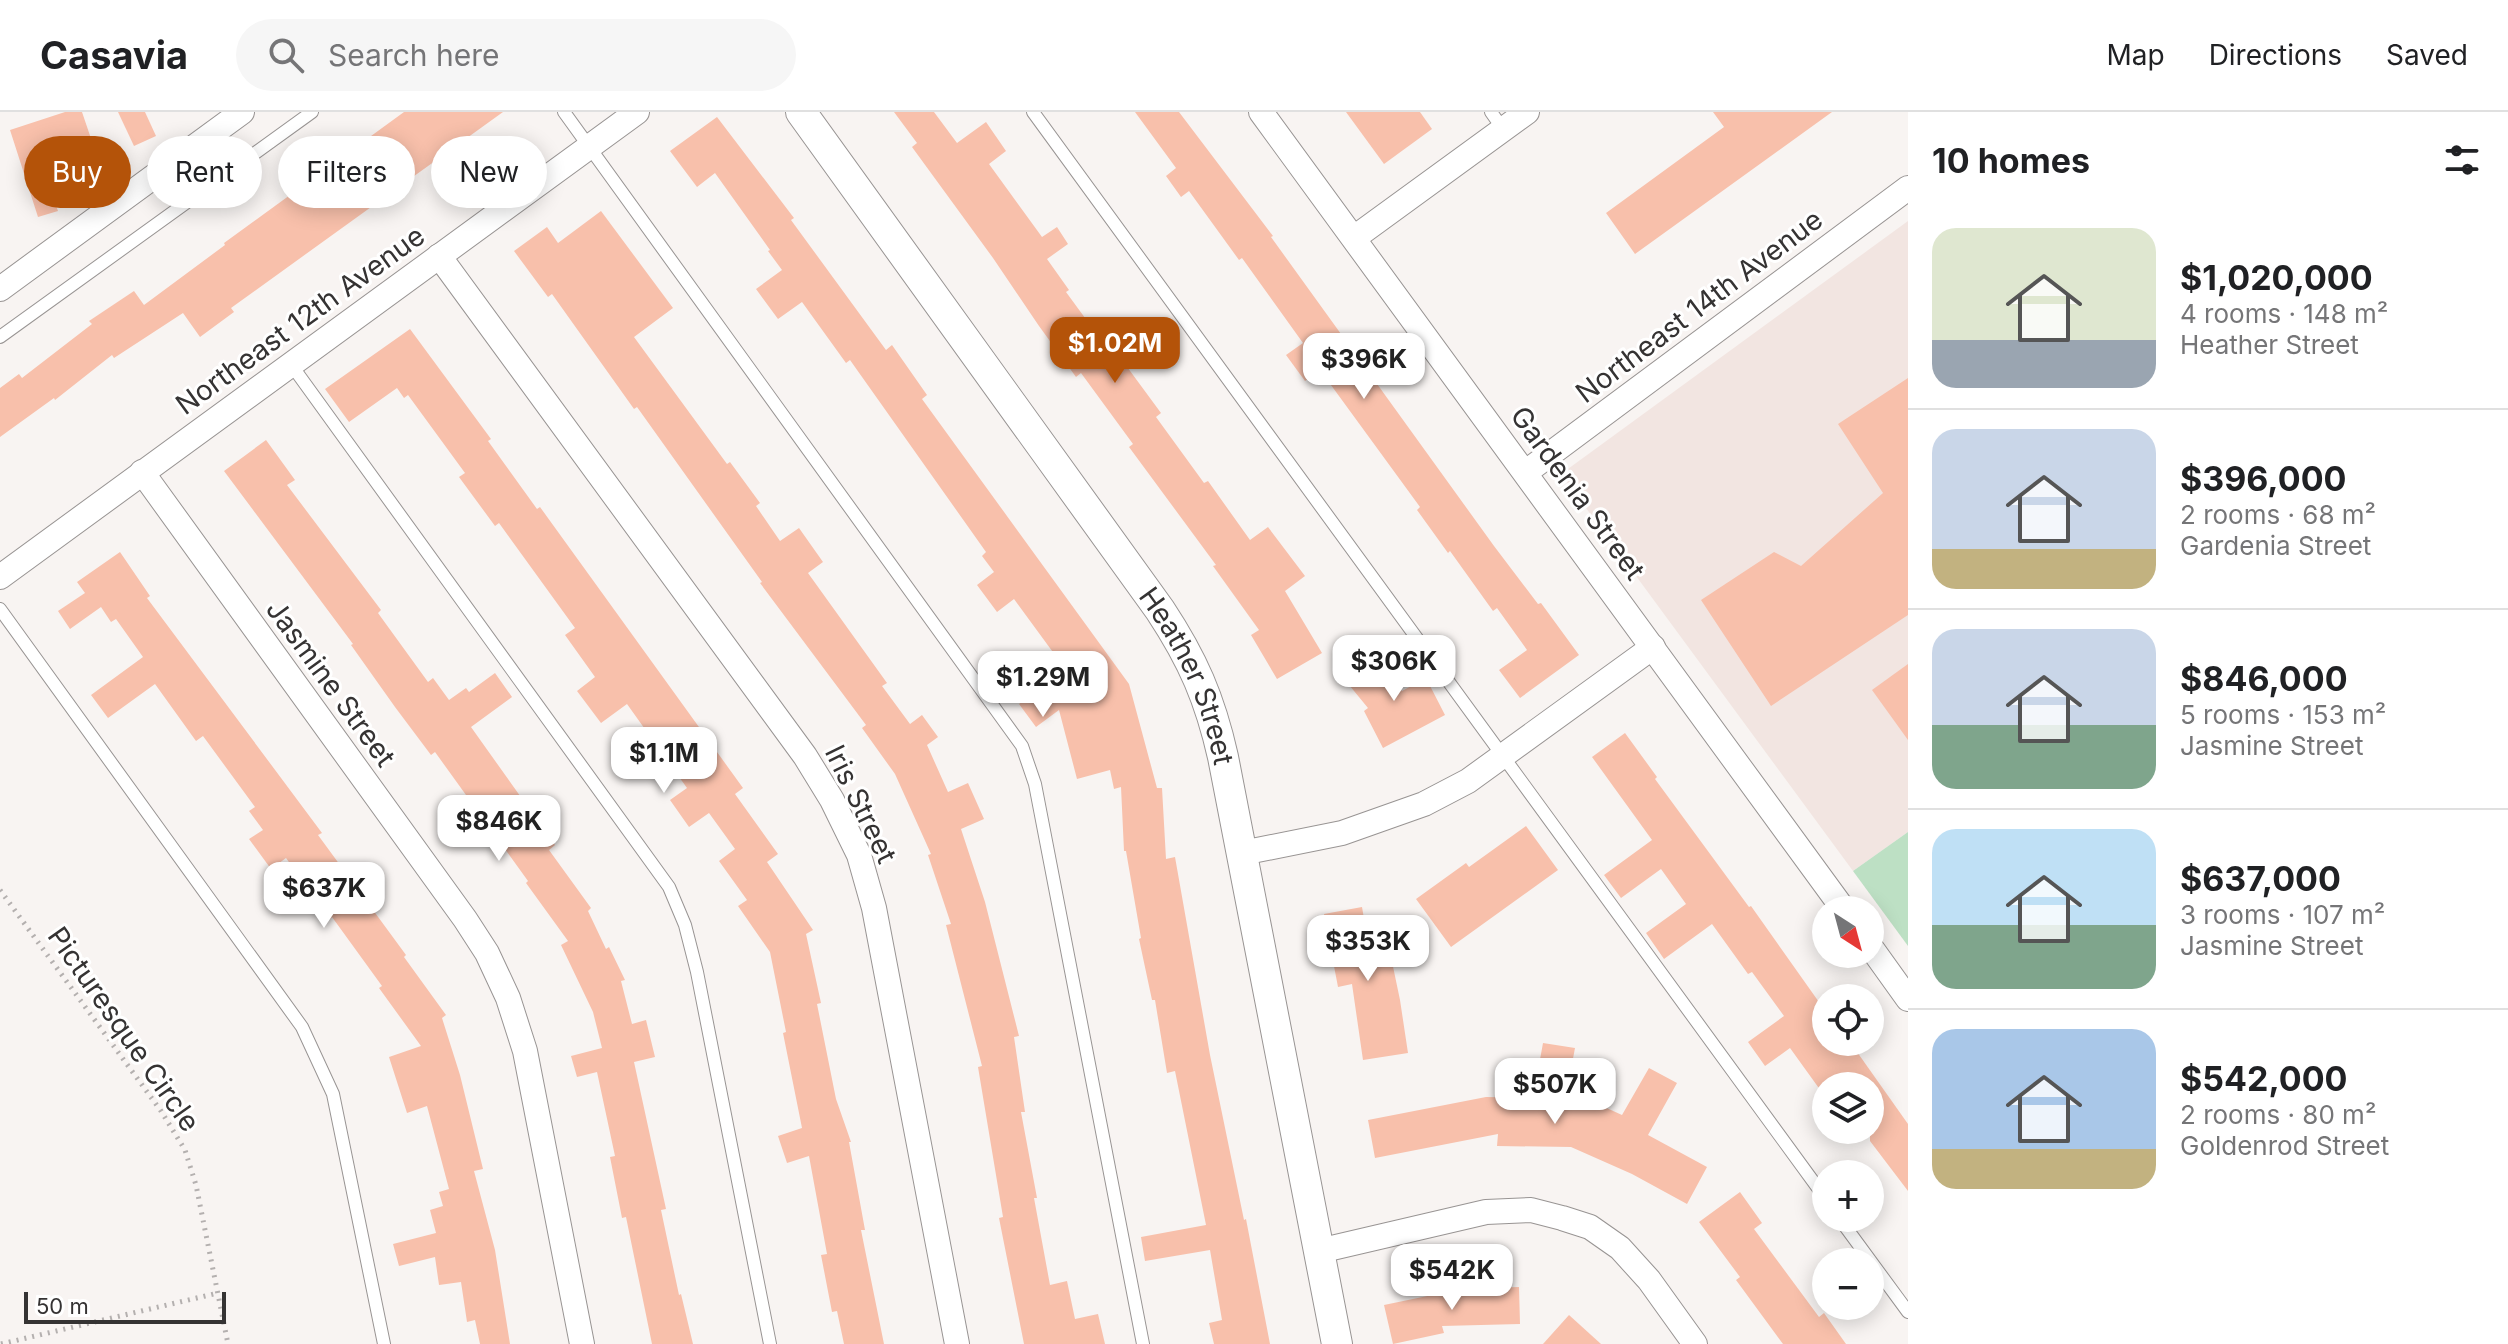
<!DOCTYPE html>
<meta charset="utf-8">
<style>
:root{--surface:#fff;--page:#f6f6f6;--text:#202124;--muted:#757577;--line:#e0e0e0;--accent:#b45309}
body{margin:0;font-family:Inter,sans-serif;background:var(--page);color:var(--text);height:100vh;display:flex;flex-direction:column;font-size:30px;white-space:nowrap}
*{box-sizing:border-box;margin:0}
p{font-size:26px;color:var(--muted)}
.icon{flex:none;width:44px;height:44px;fill:none;stroke:currentColor;stroke-width:2;stroke-linecap:round;stroke-linejoin:round}
.map{position:relative;flex:1;overflow:hidden}
.details{display:flex;flex-direction:column;background:var(--surface);width:600px}
.details>*{flex:none}
.top-card{position:absolute;left:24px;top:24px;width:760px;height:72px;display:flex;gap:16px}
.needle{width:52px;rotate:144deg}
.controls{position:absolute;left:1812px;top:784px;display:grid;gap:16px}
.controls a{display:grid;place-items:center;width:72px;height:72px;border-radius:50%;background:var(--surface);box-shadow:0 4px 20px #0003;font-size:40px}
.scale{position:absolute;left:24px;bottom:20px;width:202px;box-sizing:border-box;padding-left:8px;border:4px solid #353333;border-top:0;font-size:22px;line-height:28px;white-space:nowrap;color:#353333;-webkit-text-stroke:6px #fff;paint-order:stroke}
.price{position:absolute;translate:-50% -68px;padding:0 18px;border-radius:16px;background:#fff;color:#222;font-size:26px;line-height:52px;filter:drop-shadow(0 2px 4px #0008)}
.price::after{content:'';position:absolute;left:50%;top:48px;width:24px;height:18px;margin-left:-12px;background:inherit;clip-path:polygon(0 0,100% 0,50% 100%)}
.price.selected{background:var(--accent);color:#fff}
ul{padding:0;list-style:none}
li{display:flex;align-items:center;gap:24px;height:200px;padding:0 24px}
li+li{border-top:2px solid var(--line)}
li span{display:grid;place-items:center;flex:none;width:224px;height:160px;border-radius:24px;color:#555}
li>.icon{margin-inline-start:auto}
span .icon{width:96px;height:96px;fill:#fffc;stroke-width:1}
li b{font-size:34px}
h2{display:flex;justify-content:space-between;align-items:center;height:96px;padding:0 24px;font-size:34px}
.pill{padding:0 28px;border-radius:36px;background:var(--surface);box-shadow:0 4px 20px #0003;font-size:28px;line-height:72px}
.pill.selected{background:var(--accent);color:#fff}
header{display:flex;align-items:center;gap:48px;box-sizing:border-box;height:112px;padding:0 40px;background:var(--surface);border-bottom:2px solid var(--line)}
header strong{font-size:38px}
nav{display:flex;gap:44px;margin-inline-start:auto;font-size:28px}
.search{width:560px;height:72px;background:var(--page);display:flex;align-items:center;gap:20px;box-sizing:border-box;padding:0 28px;border-radius:44px;color:var(--muted);font-size:30px}
main{display:flex;flex:1;min-height:0}
.map>svg:first-child{display:block}
.built{fill:#f2e5e1}
.green{fill:#bde0c4}
.building{fill:#f8c0ab}
.lines{fill:none;stroke-linecap:round;stroke-linejoin:round}
.service-casing{stroke:#989493;stroke-width:14}
.minor-casing{stroke:#989493;stroke-width:26}
.tertiary-casing{stroke:#989493;stroke-width:32}
.path{stroke:#b4b0af;stroke-width:5;stroke-dasharray:2 6;stroke-linecap:butt}
.service{stroke:#fff;stroke-width:12}
.minor{stroke:#fff;stroke-width:24}
.tertiary{stroke:#fff;stroke-width:30}
.labels{text-anchor:middle;dominant-baseline:central;stroke-width:6;stroke-linejoin:round;paint-order:stroke}
.street-label{font-size:28px;fill:#353333;stroke:#fff}
</style>
<header>
<strong>Casavia</strong>
<div class="search"><svg class="icon" aria-label="search" viewBox="0 0 24 24"><circle cx="10" cy="10" r="6"/><path d="M15 15l6 6"/></svg>Search here</div>
<nav><a>Map</a><a>Directions</a><a>Saved</a></nav>
</header>
<main>
<div class="map">
<svg width="1908" height="1232" viewBox="0 0 1908 1232">
<rect width="100%" height="100%" fill="#f8f4f2"/>
<polygon class="built" points="1908,109 1908,720 1853,759 1561,362"/>
<polygon class="green" points="1908,720 1908,834 1853,759"/>
<g class="building">
<polygon points="65,0 82,0 104,65 52,83 58,99 38,105 10,18"/>
<polygon points="118,0 145,0 156,24 134,34"/>
<polygon points="404,0 503,0 231,196 234,200 200,225 183,201 114,246 112,243 55,288 54,286 0,325 0,276 19,262 22,266 92,212 89,209 134,179 144,193 225,133 224,131"/>
<polygon points="894,0 934,0 957,31 986,10 1006,39 989,52 1042,125 1057,115 1068,132 1047,147 1069,178 1066,180 1118,251 1122,248 1161,301 1156,305 1204,371 1208,369 1250,428 1268,415 1305,464 1285,479 1322,541 1277,567 1251,523 1259,518 1213,454 1216,453 1129,335 1133,332 1081,261 1076,265 1039,214 993,146 912,35 917,31"/>
<polygon points="1135,0 1179,0 1273,124 1271,125 1494,434 1538,492 1541,491 1579,543 1520,586 1499,558 1527,538 1497,496 1493,499 1450,439 1448,441 1417,398 1420,395 1320,258 1305,269 1286,243 1303,231 1242,146 1239,148 1189,79 1181,85 1166,64 1176,56"/>
<polygon points="1346,0 1420,0 1432,17 1384,52"/>
<polygon points="1713,0 1832,0 1635,142 1606,101 1724,15"/>
<polygon points="717,5 794,106 791,108 886,238 892,233 927,283 922,287 1129,572 1157,676 1162,676 1166,747 1175,745 1210,943 1244,1108 1246,1107 1270,1232 1214,1232 1209,1211 1222,1208 1210,1138 1145,1149 1141,1125 1206,1113 1175,959 1167,961 1155,888 1152,888 1139,827 1141,826 1126,739 1124,739 1121,675 1114,677 1110,658 1077,667 1059,598 1036,615 1019,592 1066,558 1014,487 997,500 977,473 994,460 982,444 986,440 850,248 846,251 802,190 778,207 756,177 782,158 768,139 770,138 715,61 697,75 670,39"/>
<polygon points="601,99 673,196 634,225 727,352 730,350 760,391 756,394 780,429 799,416 823,450 808,461 887,571 882,574 910,612 922,603 938,625 927,633 948,680 968,671 984,707 961,717 985,790 1019,924 1014,925 1025,1000 1021,1000 1037,1086 1034,1086 1050,1173 1067,1169 1075,1207 1098,1202 1105,1232 1024,1232 999,1106 1003,1105 978,955 982,954 946,813 951,812 928,743 931,742 895,662 862,616 866,613 760,471 762,470 637,295 634,297 552,182 548,185 514,139 547,115 558,131"/>
<polygon points="410,217 491,327 488,329 537,397 540,395 743,676 735,682 778,742 767,750 813,818 806,822 821,891 817,892 836,987 851,1030 849,1030 865,1118 861,1118 884,1232 844,1232 837,1199 832,1200 821,1143 827,1142 809,1044 787,1051 778,1024 802,1016 783,921 786,920 770,840 738,794 747,788 719,749 735,737 709,701 689,715 670,688 687,676 627,592 601,611 577,579 595,565 565,523 575,516 499,411 495,414 459,365 465,361 408,283 404,286 397,276 349,310 325,277"/>
<polygon points="1908,266 1908,503 1771,594 1701,488 1774,440 1801,454 1883,381 1838,312"/>
<polygon points="266,328 295,368 287,373 381,498 378,501 428,570 433,566 449,588 466,576 469,580 495,561 512,585 471,615 555,733 549,738 591,796 588,799 606,837 609,835 625,868 621,869 632,912 646,908 655,945 634,950 666,1097 661,1098 679,1183 681,1182 693,1232 652,1232 626,1105 622,1106 610,1045 615,1044 597,960 577,965 571,944 602,936 593,900 561,833 568,829 526,771 528,769 435,640 431,643 395,595 351,533 353,532 224,359"/>
<polygon points="120,440 150,484 147,486 322,721 318,723 406,843 404,845 446,903 442,906 460,963 483,1057 474,1059 495,1138 510,1232 480,1232 475,1208 467,1210 461,1170 439,1173 435,1145 399,1154 393,1132 436,1121 430,1098 443,1094 439,1080 449,1077 427,994 407,1001 389,945 421,934 379,876 382,874 332,805 330,807 286,746 271,757 249,727 263,718 249,699 255,695 203,624 196,629 155,572 108,606 91,583 143,545 116,507 111,510 101,495 70,517 58,499 85,481 77,470"/>
<polygon points="1374,544 1402,579 1426,566 1445,603 1383,636 1364,599 1368,596 1345,568"/>
<polygon points="1908,552 1908,628 1872,578"/>
<polygon points="1625,621 1657,665 1655,667 1749,795 1751,794 1826,900 1826,930 1850,930 1908,1012 1908,1079 1870,1029 1870,974 1830,974 1826,968 1826,986 1790,936 1765,954 1748,930 1784,904 1752,860 1748,862 1712,812 1664,847 1646,821 1686,792 1661,757 1621,786 1604,763 1652,728 1592,645"/>
<polygon points="1526,714 1558,758 1451,835 1416,787 1466,751 1469,755"/>
<polygon points="1362,795 1367,824 1386,821 1400,888 1408,941 1363,948 1352,872 1338,875 1324,802"/>
<polygon points="1543,931 1575,936 1567,978 1622,1003 1649,956 1677,971 1648,1023 1707,1055 1687,1092 1632,1062 1571,1035 1497,1034 1498,1022 1375,1046 1368,1008 1486,985 1533,986"/>
<polygon points="1740,1080 1762,1111 1754,1117 1819,1205 1824,1201 1846,1232 1783,1232 1736,1168 1740,1165 1699,1110"/>
<polygon points="1519,1175 1520,1212 1442,1214 1444,1221 1393,1232 1384,1193 1461,1177"/>
<polygon points="1569,1203 1601,1232 1543,1232"/>
</g>
<g class="lines">
<defs>
<g id="service">
<polyline points="564,0 1022,634 1035,672 1143,1232"/>
<polyline points="1033,0 1826,1087"/>
<polyline points="1491,0 1503,17"/>
<polyline points="0,225 312,0"/>
<polyline points="290,251 669,775 685,813 697,860 770,1232"/>
<polyline points="0,497 302,915 333,982 384,1232"/>
<polyline points="1839,1106 1908,1200"/>
</g>
<g id="minor">
<polyline points="1261,0 1844,798"/>
<polyline points="1354,126 1527,0"/>
<polyline points="439,144 805,644 832,688 859,743 874,796 957,1232"/>
<polyline points="0,177 242,0"/>
<polyline points="142,360 465,807 487,841 508,886 525,939 582,1232"/>
<polyline points="1526,360 1908,76"/>
<polyline points="0,465 637,0"/>
<polyline points="1242,741 1342,721 1424,692 1468,669 1653,535"/>
<polyline points="1870,834 1908,887"/>
<polyline points="1319,1139 1486,1100 1531,1098 1562,1106 1590,1115 1620,1136 1649,1168 1695,1232"/>
</g>
<g id="tertiary">
<path id="s1" d="M801,0L1160,498C1193,548 1210,587 1223,645L1337,1232"/>
</g>
</defs>
<use href="#service" class="service-casing"/>
<use href="#minor" class="minor-casing"/>
<use href="#tertiary" class="tertiary-casing"/>
<g class="path">
<polyline points="0,778 161,999 185,1038 196,1073 228,1232"/>
<polyline points="1,1232 218,1181"/>
</g>
<use href="#service" class="service"/>
<use href="#minor" class="minor"/>
<use href="#tertiary" class="tertiary"/>
</g>
<g class="labels">
<g class="street-label">
<text transform="translate(1699 194) rotate(-37)">Northeast 14th Avenue</text>
<text transform="translate(300 208) rotate(-36)">Northeast 12th Avenue</text>
<text transform="translate(1578 381) rotate(54)">Gardenia Street</text>
<text stroke="none"><textPath href="#s1" startOffset="686">Heather Street</textPath></text>
<text transform="translate(331 571) rotate(54)">Jasmine Street</text>
<text transform="translate(861 692) rotate(64)">Iris Street</text>
<text transform="translate(124 917) rotate(55)">Picturesque Circle</text>
</g>
</g>
</svg>
<div class="controls">
<a><svg class="needle" viewBox="-14 -14 28 28"><path d="M0-13l5 13h-10z" fill="#e53935"/><path d="M0 13l5-13h-10z" fill="#757577"/></svg></a>
<a><svg class="icon" aria-label="locate" viewBox="0 0 24 24"><circle cx="12" cy="12" r="6"/><path d="M12 2v4M12 18v4M2 12h4M18 12h4"/></svg></a>
<a><svg class="icon" aria-label="layers" viewBox="0 0 24 24"><path d="M12 4l9 5-9 5-9-5zM3 14l9 5 9-5"/></svg></a>
<a>+</a>
<a>−</a>
</div>
<div class="scale">50 m</div>
<b class="price selected" style="left:1115px;top:273px">$1.02M</b>
<b class="price" style="left:1364px;top:289px">$396K</b>
<b class="price" style="left:1394px;top:591px">$306K</b>
<b class="price" style="left:1043px;top:607px">$1.29M</b>
<b class="price" style="left:664px;top:683px">$1.1M</b>
<b class="price" style="left:499px;top:751px">$846K</b>
<b class="price" style="left:324px;top:818px">$637K</b>
<b class="price" style="left:1368px;top:871px">$353K</b>
<b class="price" style="left:1555px;top:1014px">$507K</b>
<b class="price" style="left:1452px;top:1200px">$542K</b>
<div class="top-card">
<a class="pill selected">Buy</a>
<a class="pill">Rent</a>
<a class="pill">Filters</a>
<a class="pill">New</a>
</div>
</div>
<section class="details">
<h2>10 homes<svg class="icon" aria-label="filters" viewBox="0 0 24 24"><path d="M4 7h16M4 17h16"/><circle cx="9" cy="7" r="2"/><circle cx="15" cy="17" r="2"/></svg></h2>
<ul>
<li><span style="background:linear-gradient(#dfe7d0 70%,#9aa5b1 0)"><svg class="icon" aria-label="home" viewBox="0 0 24 24"><path d="M3 11l9-7 9 7M6 9v11h12V9"/></svg></span><div><b>$1,020,000</b><p>4 rooms · 148 m²</p><p>Heather Street</p></div></li>
<li><span style="background:linear-gradient(#c9d6e8 75%,#c2b280 0)"><svg class="icon" aria-label="home" viewBox="0 0 24 24"><path d="M3 11l9-7 9 7M6 9v11h12V9"/></svg></span><div><b>$396,000</b><p>2 rooms · 68 m²</p><p>Gardenia Street</p></div></li>
<li><span style="background:linear-gradient(#c9d6e8 60%,#7fa58c 0)"><svg class="icon" aria-label="home" viewBox="0 0 24 24"><path d="M3 11l9-7 9 7M6 9v11h12V9"/></svg></span><div><b>$846,000</b><p>5 rooms · 153 m²</p><p>Jasmine Street</p></div></li>
<li><span style="background:linear-gradient(#bfe0f5 60%,#7fa58c 0)"><svg class="icon" aria-label="home" viewBox="0 0 24 24"><path d="M3 11l9-7 9 7M6 9v11h12V9"/></svg></span><div><b>$637,000</b><p>3 rooms · 107 m²</p><p>Jasmine Street</p></div></li>
<li><span style="background:linear-gradient(#a9c7e8 75%,#c2b280 0)"><svg class="icon" aria-label="home" viewBox="0 0 24 24"><path d="M3 11l9-7 9 7M6 9v11h12V9"/></svg></span><div><b>$542,000</b><p>2 rooms · 80 m²</p><p>Goldenrod Street</p></div></li>
</ul>
</section>
</main>
